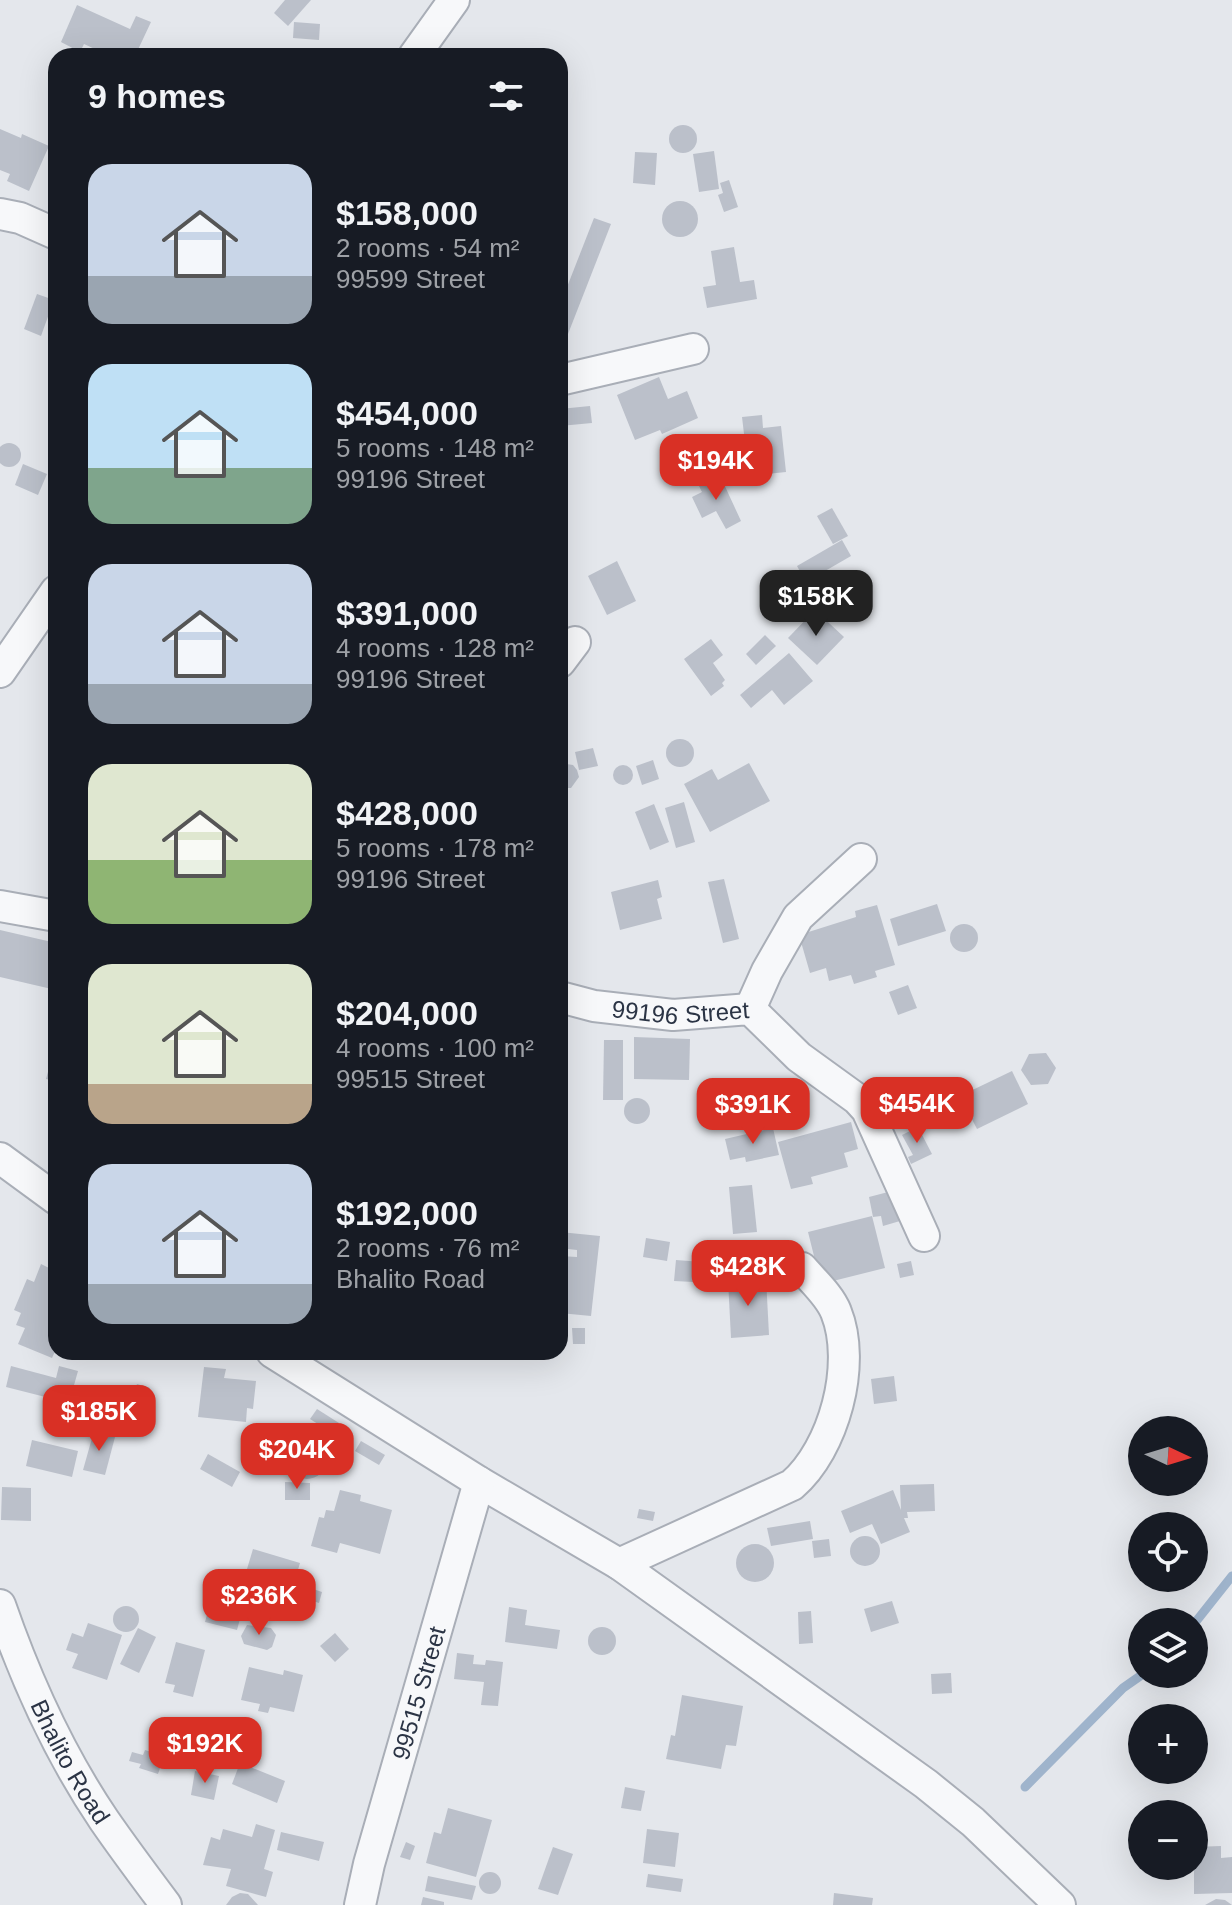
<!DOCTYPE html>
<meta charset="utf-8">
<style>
:root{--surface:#171b24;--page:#242831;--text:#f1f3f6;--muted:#9ea1a6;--accent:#d93025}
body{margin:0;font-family:Arial,sans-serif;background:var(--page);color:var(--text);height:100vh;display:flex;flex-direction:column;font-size:30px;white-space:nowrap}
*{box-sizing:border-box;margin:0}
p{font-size:26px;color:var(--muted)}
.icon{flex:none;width:44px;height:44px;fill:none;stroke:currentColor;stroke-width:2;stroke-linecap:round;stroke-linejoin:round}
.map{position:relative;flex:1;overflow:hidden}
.sheet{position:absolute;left:48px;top:48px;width:520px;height:1312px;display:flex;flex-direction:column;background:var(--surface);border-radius:24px;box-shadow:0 8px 32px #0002}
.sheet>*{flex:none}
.needle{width:52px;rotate:94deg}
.controls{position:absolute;left:1128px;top:1416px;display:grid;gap:16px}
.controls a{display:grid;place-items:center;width:80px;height:80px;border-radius:50%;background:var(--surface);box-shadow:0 8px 32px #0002;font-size:40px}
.price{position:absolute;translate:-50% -68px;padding:0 18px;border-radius:16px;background:var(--accent);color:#fff;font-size:26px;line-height:52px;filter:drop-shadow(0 2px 4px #0008)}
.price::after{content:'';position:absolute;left:50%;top:48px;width:24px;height:18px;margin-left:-12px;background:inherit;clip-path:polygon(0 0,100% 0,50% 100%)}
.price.current{background:#222;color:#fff}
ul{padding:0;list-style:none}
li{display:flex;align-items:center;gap:24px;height:200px;padding:0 40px}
li span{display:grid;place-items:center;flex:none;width:224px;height:160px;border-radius:24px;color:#555}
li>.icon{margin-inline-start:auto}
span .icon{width:96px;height:96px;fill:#fffc;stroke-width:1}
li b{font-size:34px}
h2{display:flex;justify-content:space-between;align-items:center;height:96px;padding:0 40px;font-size:34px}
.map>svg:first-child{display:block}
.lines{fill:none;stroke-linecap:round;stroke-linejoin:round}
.stream{stroke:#9fb4cc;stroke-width:9}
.building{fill:#bbc0ca}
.minor-casing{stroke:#a9aeb7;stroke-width:34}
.minor{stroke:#f7f8fa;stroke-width:30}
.labels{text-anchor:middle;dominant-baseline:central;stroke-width:8;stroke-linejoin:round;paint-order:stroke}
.street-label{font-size:24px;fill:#2b3445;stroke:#f4f6f9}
</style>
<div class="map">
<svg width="1232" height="1905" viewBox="0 0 1232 1905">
<rect width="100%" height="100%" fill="#e4e7ec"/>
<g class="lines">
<g class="stream">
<polyline points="1194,1624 1232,1576"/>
<polyline points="1025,1787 1123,1688 1143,1674"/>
</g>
</g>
<g class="building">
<polygon points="285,0 311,0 288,26 274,13"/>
<polygon points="77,5 130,29 136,16 151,22 135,56 121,50 118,56 110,56 84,44 80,52 61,42"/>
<polygon points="294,22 320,24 319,40 293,38"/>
<circle cx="683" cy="139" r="14"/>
<polygon points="0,129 21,138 22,134 49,146 29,191 7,181 10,174 0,170"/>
<polygon points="714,151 719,189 699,192 693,154"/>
<polygon points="635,152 657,153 655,185 633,183"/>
<polygon points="729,180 738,207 724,212 718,195 723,193 720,183"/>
<circle cx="680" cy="219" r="18"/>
<polygon points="594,218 611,224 568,334 560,331 560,305"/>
<polygon points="734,247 740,282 754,280 757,299 707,308 703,287 716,285 711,251"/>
<polygon points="37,294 54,300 41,336 24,329"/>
<polygon points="659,377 668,399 687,391 698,418 662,434 660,430 635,440 617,395"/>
<polygon points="590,406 592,423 560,426 560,409"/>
<polygon points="762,415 763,428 781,426 786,472 749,476 742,417"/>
<circle cx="9" cy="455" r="12"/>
<polygon points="23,464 47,474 38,495 15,485"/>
<polygon points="712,475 717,485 723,482 741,521 726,529 716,511 702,518 692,497 702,492 697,482"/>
<polygon points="832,508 848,536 833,544 817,516"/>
<polygon points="560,538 568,548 567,558 560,568"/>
<polygon points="842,540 851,556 806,582 797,566"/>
<polygon points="617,561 636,601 607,615 588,576"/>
<polygon points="815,610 844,637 817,665 788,638"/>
<polygon points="765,635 776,646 756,665 746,654"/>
<polygon points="711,639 723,655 713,663 725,680 722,683 724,686 711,696 684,659"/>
<polygon points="789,653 813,681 784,705 772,690 751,708 740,695"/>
<circle cx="680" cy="753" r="14"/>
<polygon points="593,748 598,766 579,770 575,752"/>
<polygon points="653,760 659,779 642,785 636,766"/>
<polygon points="560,763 573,765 577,770 579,777 571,788 560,788"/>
<polygon points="749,763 770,801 710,832 684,784 712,769 718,780"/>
<circle cx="623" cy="775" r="10"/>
<polygon points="684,802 695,842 676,848 665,808"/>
<polygon points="654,804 669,842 650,850 635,812"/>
<polygon points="724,879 739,939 723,943 708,882"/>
<polygon points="658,880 662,897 657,899 662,919 620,930 611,892"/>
<polygon points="937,904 946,931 898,946 890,919"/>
<polygon points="877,905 895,965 875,971 877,977 854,984 851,975 829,981 826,968 810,973 799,935 856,917 855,911"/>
<circle cx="964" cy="938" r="14"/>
<polygon points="0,930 56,943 56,990 0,977"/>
<polygon points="908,985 917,1008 898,1015 889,992"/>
<polygon points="560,1037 566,1038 562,1068 560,1068"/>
<polygon points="634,1037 690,1039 689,1080 634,1079"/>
<polygon points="604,1040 623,1040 623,1100 603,1100"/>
<polygon points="55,1046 56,1046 56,1081 46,1079"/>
<polygon points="1046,1053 1056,1068 1048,1084 1031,1085 1021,1070 1029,1054"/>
<polygon points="1012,1071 1028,1104 977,1129 960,1096"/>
<polygon points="951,1089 956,1109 922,1119 917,1098"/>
<circle cx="637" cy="1111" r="13"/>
<polygon points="851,1122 858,1149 844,1153 848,1167 811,1177 813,1184 791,1189 778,1142"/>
<polygon points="918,1127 932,1154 911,1164 908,1157 913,1155 902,1135"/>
<polygon points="773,1128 779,1155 746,1162 745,1157 730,1160 725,1139"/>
<polygon points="752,1185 757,1232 733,1234 729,1187"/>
<polygon points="892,1191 900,1221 883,1226 881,1216 873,1217 869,1197"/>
<polygon points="872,1216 885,1268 821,1284 808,1232"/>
<polygon points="560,1232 600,1236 591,1316 560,1313 560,1256 577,1257 577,1250 560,1248"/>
<polygon points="646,1238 670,1242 667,1261 643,1257"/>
<circle cx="748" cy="1259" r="15"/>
<polygon points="52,1260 56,1262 56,1349 52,1358 18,1344 25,1328 16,1325 21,1313 14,1310 27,1279 34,1282 41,1264 49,1268"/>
<polygon points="676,1260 715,1263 713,1283 674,1281"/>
<polygon points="911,1261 914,1275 900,1278 897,1264"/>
<polygon points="766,1278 769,1335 731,1338 728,1280"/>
<polygon points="572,1328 585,1328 585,1344 573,1344"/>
<polygon points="11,1366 56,1378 59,1366 78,1371 69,1403 6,1387"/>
<polygon points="204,1367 226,1369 224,1378 256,1381 253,1409 247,1408 246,1422 198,1417"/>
<polygon points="894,1376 897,1401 874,1404 871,1379"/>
<polygon points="137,1384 150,1388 146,1400 133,1395"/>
<polygon points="117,1398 127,1403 120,1418 109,1412"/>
<polygon points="317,1409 339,1423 332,1433 310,1419"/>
<polygon points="94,1431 115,1437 105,1475 83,1470"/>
<polygon points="32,1440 78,1451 72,1477 26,1466"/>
<circle cx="307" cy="1460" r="19"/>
<polygon points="361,1441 385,1455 379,1465 355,1451"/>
<polygon points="208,1454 240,1472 232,1487 200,1469"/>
<polygon points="285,1482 310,1483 310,1500 285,1500"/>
<polygon points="934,1484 935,1511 907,1512 908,1518 904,1518 910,1532 881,1544 872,1524 850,1533 841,1511 893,1490 901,1510 900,1485"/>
<polygon points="2,1487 31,1488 31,1521 1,1520"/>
<polygon points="340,1490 361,1495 360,1501 392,1510 380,1554 340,1543 337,1553 311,1546 319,1517 324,1518 326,1510 334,1511"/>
<polygon points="639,1509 655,1512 653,1521 637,1518"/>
<polygon points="810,1521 813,1539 771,1546 767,1528"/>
<circle cx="865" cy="1551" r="15"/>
<polygon points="829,1539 831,1556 814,1558 812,1541"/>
<circle cx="755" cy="1563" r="19"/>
<polygon points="253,1549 300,1563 291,1593 244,1579"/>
<polygon points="310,1588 322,1592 319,1603 307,1599"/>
<polygon points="892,1601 899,1623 871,1632 864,1609"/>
<circle cx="126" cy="1619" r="13"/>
<polygon points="209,1607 241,1615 237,1630 205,1622"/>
<polygon points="509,1607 527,1610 525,1625 560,1630 557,1649 505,1642"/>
<polygon points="811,1611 813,1643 799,1644 798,1612"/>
<polygon points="88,1623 122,1635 107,1680 72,1668 78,1654 66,1650 72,1633 83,1637"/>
<polygon points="247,1625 271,1628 276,1635 272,1647 267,1650 244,1644 241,1636"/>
<circle cx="602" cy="1641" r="14"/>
<polygon points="138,1628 156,1637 139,1673 120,1664"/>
<polygon points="335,1633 349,1649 335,1662 320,1646"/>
<polygon points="176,1642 205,1650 193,1697 173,1692 175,1685 165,1683"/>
<polygon points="457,1653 474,1655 473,1664 485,1665 486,1660 503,1662 498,1706 481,1705 484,1682 454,1679"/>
<polygon points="249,1667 283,1675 284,1670 303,1675 294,1712 270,1707 268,1713 258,1711 260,1704 241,1700"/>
<polygon points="951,1673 952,1693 932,1694 931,1674"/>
<polygon points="682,1695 743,1706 736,1746 726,1745 721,1769 666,1759 671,1735 675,1736"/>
<polygon points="145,1750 164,1756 158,1774 139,1768 141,1764 129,1761 132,1752 143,1755"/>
<polygon points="240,1763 285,1781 277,1803 232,1784"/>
<polygon points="195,1771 219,1776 214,1800 191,1795"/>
<polygon points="625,1787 645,1791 641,1811 621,1808"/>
<polygon points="448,1808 492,1820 476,1877 426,1863 434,1832 441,1834"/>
<polygon points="256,1824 275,1830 264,1869 273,1872 266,1897 226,1886 231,1869 203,1865 211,1837 220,1840 223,1829 252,1837"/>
<polygon points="647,1829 679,1833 675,1867 643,1863"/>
<polygon points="281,1832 324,1842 319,1861 277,1850"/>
<polygon points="406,1842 415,1846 410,1860 400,1857"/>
<polygon points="1221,1846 1221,1858 1232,1857 1232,1893 1194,1894 1194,1847"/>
<polygon points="553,1847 573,1854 558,1895 538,1889"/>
<circle cx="490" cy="1883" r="11"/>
<polygon points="648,1874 683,1879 681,1892 646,1887"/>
<polygon points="428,1876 476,1886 472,1900 425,1891"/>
<polygon points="240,1893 248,1894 258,1905 226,1905 232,1897"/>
<polygon points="834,1893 873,1898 872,1905 833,1905"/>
<polygon points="423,1897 444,1902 444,1905 421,1905"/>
<polygon points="1216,1899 1225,1900 1232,1905 1205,1905"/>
</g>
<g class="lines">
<defs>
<g id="minor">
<polyline points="414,56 454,0"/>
<polyline points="0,214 20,218 56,234"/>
<polyline points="560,380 693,349"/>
<polyline points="560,662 575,642"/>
<polyline points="0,672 56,591"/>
<polyline points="0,906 56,916"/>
<path id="s1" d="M560,997L594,1006L673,1015L750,1009L799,1057L857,1099L867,1110L924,1236"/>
<polyline points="750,1009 767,971 798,917 861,859"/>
<polyline points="0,1158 56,1199"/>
<polyline points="272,1352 479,1482 619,1564 926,1784 973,1822 1060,1905"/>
<path d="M619,1564L792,1485C834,1449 857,1364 836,1312C830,1296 813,1281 802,1268"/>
<path id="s2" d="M0,1605C26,1680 60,1755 104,1820C124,1849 145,1877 166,1905"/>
<path id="s3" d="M360,1905L369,1864L479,1482"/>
</g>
</defs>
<use href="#minor" class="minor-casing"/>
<use href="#minor" class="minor"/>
</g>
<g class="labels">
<g class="street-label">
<text stroke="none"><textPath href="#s1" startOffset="122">99196 Street</textPath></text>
<text stroke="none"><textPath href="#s3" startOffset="220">99515 Street</textPath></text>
<text stroke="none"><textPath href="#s2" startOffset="172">Bhalito Road</textPath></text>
</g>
</g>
</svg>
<div class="controls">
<a><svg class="needle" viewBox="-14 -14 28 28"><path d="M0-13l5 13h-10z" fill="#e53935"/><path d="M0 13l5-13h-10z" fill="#9ea1a6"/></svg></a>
<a><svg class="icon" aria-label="locate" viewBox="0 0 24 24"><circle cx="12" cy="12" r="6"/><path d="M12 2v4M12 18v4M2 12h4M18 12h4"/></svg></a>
<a><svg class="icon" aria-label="layers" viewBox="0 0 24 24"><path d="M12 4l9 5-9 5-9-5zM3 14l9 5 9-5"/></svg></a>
<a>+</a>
<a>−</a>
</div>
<b class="price" style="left:716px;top:502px">$194K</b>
<b class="price current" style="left:816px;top:638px">$158K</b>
<b class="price" style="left:917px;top:1145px">$454K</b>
<b class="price" style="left:753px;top:1146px">$391K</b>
<b class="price" style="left:748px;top:1308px">$428K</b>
<b class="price" style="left:99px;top:1453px">$185K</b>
<b class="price" style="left:297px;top:1491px">$204K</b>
<b class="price" style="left:259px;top:1637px">$236K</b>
<b class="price" style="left:205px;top:1785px">$192K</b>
<section class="sheet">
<h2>9 homes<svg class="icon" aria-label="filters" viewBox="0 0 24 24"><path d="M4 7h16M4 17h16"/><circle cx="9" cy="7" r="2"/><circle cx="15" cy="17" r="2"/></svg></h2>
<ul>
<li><span style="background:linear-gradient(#c9d6e8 70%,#9aa5b1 0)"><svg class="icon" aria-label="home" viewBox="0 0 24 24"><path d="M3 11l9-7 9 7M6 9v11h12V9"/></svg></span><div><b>$158,000</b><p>2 rooms · 54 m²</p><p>99599 Street</p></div></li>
<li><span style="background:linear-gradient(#bfe0f5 65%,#7fa58c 0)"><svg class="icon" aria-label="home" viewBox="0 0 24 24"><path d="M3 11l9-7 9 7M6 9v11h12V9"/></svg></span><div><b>$454,000</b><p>5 rooms · 148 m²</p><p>99196 Street</p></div></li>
<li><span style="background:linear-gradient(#c9d6e8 75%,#9aa5b1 0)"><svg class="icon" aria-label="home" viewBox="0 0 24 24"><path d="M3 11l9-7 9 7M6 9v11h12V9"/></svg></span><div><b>$391,000</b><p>4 rooms · 128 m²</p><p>99196 Street</p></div></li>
<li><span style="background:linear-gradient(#dfe7d0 60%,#8fb573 0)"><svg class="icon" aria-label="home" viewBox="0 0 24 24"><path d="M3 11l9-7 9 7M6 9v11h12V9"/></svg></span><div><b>$428,000</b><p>5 rooms · 178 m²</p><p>99196 Street</p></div></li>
<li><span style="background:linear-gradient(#dfe7d0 75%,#b9a48a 0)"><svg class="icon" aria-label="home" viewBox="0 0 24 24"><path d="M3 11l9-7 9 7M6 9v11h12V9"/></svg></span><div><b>$204,000</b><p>4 rooms · 100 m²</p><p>99515 Street</p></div></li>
<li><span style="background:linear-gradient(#c9d6e8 75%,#9aa5b1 0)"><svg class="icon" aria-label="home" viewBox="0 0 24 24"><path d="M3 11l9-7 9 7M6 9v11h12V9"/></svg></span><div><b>$192,000</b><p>2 rooms · 76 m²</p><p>Bhalito Road</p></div></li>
</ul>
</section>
</div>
